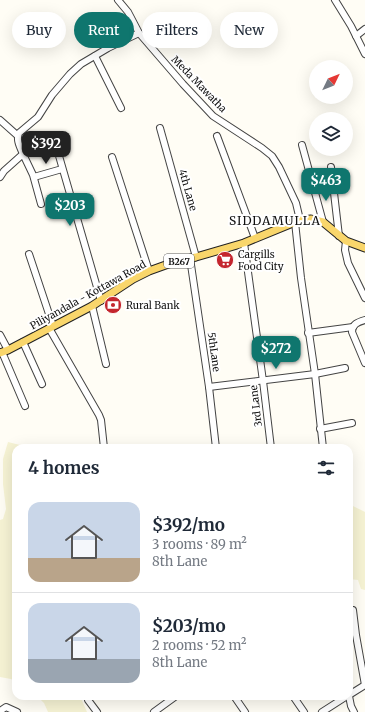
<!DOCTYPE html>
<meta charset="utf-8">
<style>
:root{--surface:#fff;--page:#f2f2f3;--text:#1f2937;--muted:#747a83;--line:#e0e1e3;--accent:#0f766e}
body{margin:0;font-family:Merriweather,serif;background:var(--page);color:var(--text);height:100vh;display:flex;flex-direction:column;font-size:15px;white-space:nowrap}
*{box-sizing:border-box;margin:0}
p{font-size:13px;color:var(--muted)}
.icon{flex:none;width:22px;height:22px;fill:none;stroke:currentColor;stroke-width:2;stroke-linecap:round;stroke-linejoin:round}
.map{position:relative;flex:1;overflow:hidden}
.details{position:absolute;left:12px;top:444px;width:341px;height:256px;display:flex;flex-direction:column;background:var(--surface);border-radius:12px;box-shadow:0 4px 16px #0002}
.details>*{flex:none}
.hud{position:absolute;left:12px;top:12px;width:341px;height:36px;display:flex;gap:8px}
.needle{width:26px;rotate:47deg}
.fabs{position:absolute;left:309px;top:60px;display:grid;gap:8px}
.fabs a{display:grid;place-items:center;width:44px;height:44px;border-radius:50%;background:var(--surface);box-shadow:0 4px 16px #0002;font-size:20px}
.price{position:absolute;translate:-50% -34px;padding:0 9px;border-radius:8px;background:var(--accent);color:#fff;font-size:13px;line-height:26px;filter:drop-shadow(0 1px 2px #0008)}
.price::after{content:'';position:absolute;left:50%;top:24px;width:12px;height:9px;margin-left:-6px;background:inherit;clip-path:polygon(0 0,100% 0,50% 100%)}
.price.selected{background:#222;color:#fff}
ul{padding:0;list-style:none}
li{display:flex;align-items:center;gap:12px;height:100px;padding:0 16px}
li+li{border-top:1px solid var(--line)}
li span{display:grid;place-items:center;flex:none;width:112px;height:80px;border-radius:12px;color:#555}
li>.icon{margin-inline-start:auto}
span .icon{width:48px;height:48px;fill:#fffc;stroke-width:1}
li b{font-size:17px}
h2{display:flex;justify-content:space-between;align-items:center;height:48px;padding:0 16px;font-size:17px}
.tag{padding:0 14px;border-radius:18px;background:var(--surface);box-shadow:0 4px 16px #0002;font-size:14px;line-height:36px}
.tag.selected{background:var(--accent);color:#fff}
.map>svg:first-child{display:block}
.farmland{fill:#f6f3d4}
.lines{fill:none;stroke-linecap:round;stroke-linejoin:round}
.minor-casing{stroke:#444;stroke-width:8}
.major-casing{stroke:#222;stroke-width:9}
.minor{stroke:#fff;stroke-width:6}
.major{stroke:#f9d66b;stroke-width:7}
.labels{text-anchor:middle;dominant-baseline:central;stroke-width:4;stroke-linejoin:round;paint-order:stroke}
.shield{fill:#fff;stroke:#585858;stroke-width:1}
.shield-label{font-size:9px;font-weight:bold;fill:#111}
.street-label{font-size:10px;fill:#111;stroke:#fff}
.poi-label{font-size:10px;fill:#111;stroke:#fff;text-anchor:start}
.quarter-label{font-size:12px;letter-spacing:1px;fill:#111;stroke:#fff}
</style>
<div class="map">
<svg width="365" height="712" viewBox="0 0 365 712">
<rect width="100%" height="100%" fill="#fffdf5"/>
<g class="farmland">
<polygon points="8,442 32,448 16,448 16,682 11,679 0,677 0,520 3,519 6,509 3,484 3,459"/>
<polygon points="349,504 365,512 365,590 361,589 358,580 349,579"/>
<polygon points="37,696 80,696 87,712 48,712 44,703"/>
</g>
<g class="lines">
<defs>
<g id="minor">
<polyline points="335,0 351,26 365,54"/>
<polyline points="139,33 183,84 213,116 262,148 272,156 279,167 296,203 300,220"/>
<polyline points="356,36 365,29"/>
<polyline points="95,56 121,108"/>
<polyline points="0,120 18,136"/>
<polyline points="160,128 196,257"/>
<polyline points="217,136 255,238"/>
<polyline points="302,145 323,222"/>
<polyline points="57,149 101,301"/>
<polyline points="23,154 33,175 41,204"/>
<polyline points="112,157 149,271"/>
<polyline points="331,167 339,236"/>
<path d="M0,177L4,171L23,154C20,147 16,140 19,133L38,117L52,95L70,74L81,64L108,48L139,33L128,12L118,0"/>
<polyline points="34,177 62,169"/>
<polyline points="295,222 301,278 315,374 323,448"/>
<polyline points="346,241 345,250 348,263 365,298"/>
<polyline points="244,243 263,381 271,448"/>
<polyline points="29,254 53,326"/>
<polyline points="190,258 209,387 216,448"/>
<polyline points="92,306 106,364"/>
<path d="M365,320C358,322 352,324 352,332L365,363"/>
<polyline points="49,328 99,415 101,420 104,448"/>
<polyline points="308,333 353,327"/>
<polyline points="0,335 8,350"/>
<polyline points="23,342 42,384"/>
<polyline points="2,352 25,406"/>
<polyline points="209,387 315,374 345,368"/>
<polyline points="320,429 352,423"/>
<polyline points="353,610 356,635 365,685"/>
<polyline points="349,695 365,685"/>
<polyline points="88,696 88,700 97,712"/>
<polyline points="234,696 245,712"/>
<polyline points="293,696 304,712"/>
<polyline points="349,696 351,706 354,712"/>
<polyline points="0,711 6,707 17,712"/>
<polyline points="154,712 176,696"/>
<polyline points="322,712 347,696"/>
</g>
<polyline id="major" points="0,353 8,350 92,306 133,279 149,271 174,262 196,257 244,243 300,220 311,219 323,222 346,241 365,248"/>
</defs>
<use href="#minor" class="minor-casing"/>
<use href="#major" class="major-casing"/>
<use href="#minor" class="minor"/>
<use href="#major" class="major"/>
</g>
<defs>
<symbol id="supermarket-disc" viewBox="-11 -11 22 22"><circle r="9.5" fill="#c4262e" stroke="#fff"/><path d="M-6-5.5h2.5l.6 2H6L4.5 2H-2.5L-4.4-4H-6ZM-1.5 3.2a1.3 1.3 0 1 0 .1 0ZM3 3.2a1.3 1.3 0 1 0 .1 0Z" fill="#fff"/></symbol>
<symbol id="bank-disc" viewBox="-11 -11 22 22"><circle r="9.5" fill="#c4262e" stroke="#fff"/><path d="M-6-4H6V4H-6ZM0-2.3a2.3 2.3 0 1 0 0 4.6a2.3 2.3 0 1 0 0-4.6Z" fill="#fff"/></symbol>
</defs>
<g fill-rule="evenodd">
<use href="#supermarket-disc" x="215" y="250" width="20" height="20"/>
<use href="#bank-disc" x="103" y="295" width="20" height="20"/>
</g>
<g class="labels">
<rect class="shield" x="164" y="254" width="30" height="14" rx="3"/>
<g class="shield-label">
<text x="179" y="261">B267</text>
</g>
<g class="street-label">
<text transform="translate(199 84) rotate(46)">Meda Mawatha</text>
<text transform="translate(188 190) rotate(74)">4th Lane</text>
<text transform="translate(88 295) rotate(-29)">Piliyandala - Kottawa Road</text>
<text transform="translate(214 352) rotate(82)">5thLane</text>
<text transform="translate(256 406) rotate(-97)">3rd Lane</text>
</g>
<g class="poi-label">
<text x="238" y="254">Cargills<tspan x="238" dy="12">Food City</tspan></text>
<text x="126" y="305">Rural Bank</text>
</g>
<g class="quarter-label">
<text x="275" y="220">SIDDAMULLA</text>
</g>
</g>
</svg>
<div class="fabs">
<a><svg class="needle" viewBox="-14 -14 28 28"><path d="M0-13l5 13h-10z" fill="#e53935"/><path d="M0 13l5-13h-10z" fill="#747a83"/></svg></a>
<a><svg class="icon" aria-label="layers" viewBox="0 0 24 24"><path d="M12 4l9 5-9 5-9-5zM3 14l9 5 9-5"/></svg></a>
</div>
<b class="price selected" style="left:46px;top:165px">$392</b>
<b class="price" style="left:326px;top:202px">$463</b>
<b class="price" style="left:70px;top:227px">$203</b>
<b class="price" style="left:276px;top:370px">$272</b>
<div class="hud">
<a class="tag">Buy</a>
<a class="tag selected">Rent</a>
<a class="tag">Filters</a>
<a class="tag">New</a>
</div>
<section class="details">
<h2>4 homes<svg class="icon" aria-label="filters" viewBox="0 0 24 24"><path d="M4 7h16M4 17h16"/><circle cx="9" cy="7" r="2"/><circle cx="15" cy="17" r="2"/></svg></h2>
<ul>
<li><span style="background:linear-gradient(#c9d6e8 70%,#b9a48a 0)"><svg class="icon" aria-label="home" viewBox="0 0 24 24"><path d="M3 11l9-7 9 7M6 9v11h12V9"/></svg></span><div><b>$392/mo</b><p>3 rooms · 89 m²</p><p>8th Lane</p></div></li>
<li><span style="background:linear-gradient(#c9d6e8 70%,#9aa5b1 0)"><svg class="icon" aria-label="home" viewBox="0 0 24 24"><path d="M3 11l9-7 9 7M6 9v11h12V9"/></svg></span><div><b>$203/mo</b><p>2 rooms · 52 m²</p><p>8th Lane</p></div></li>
</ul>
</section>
</div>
